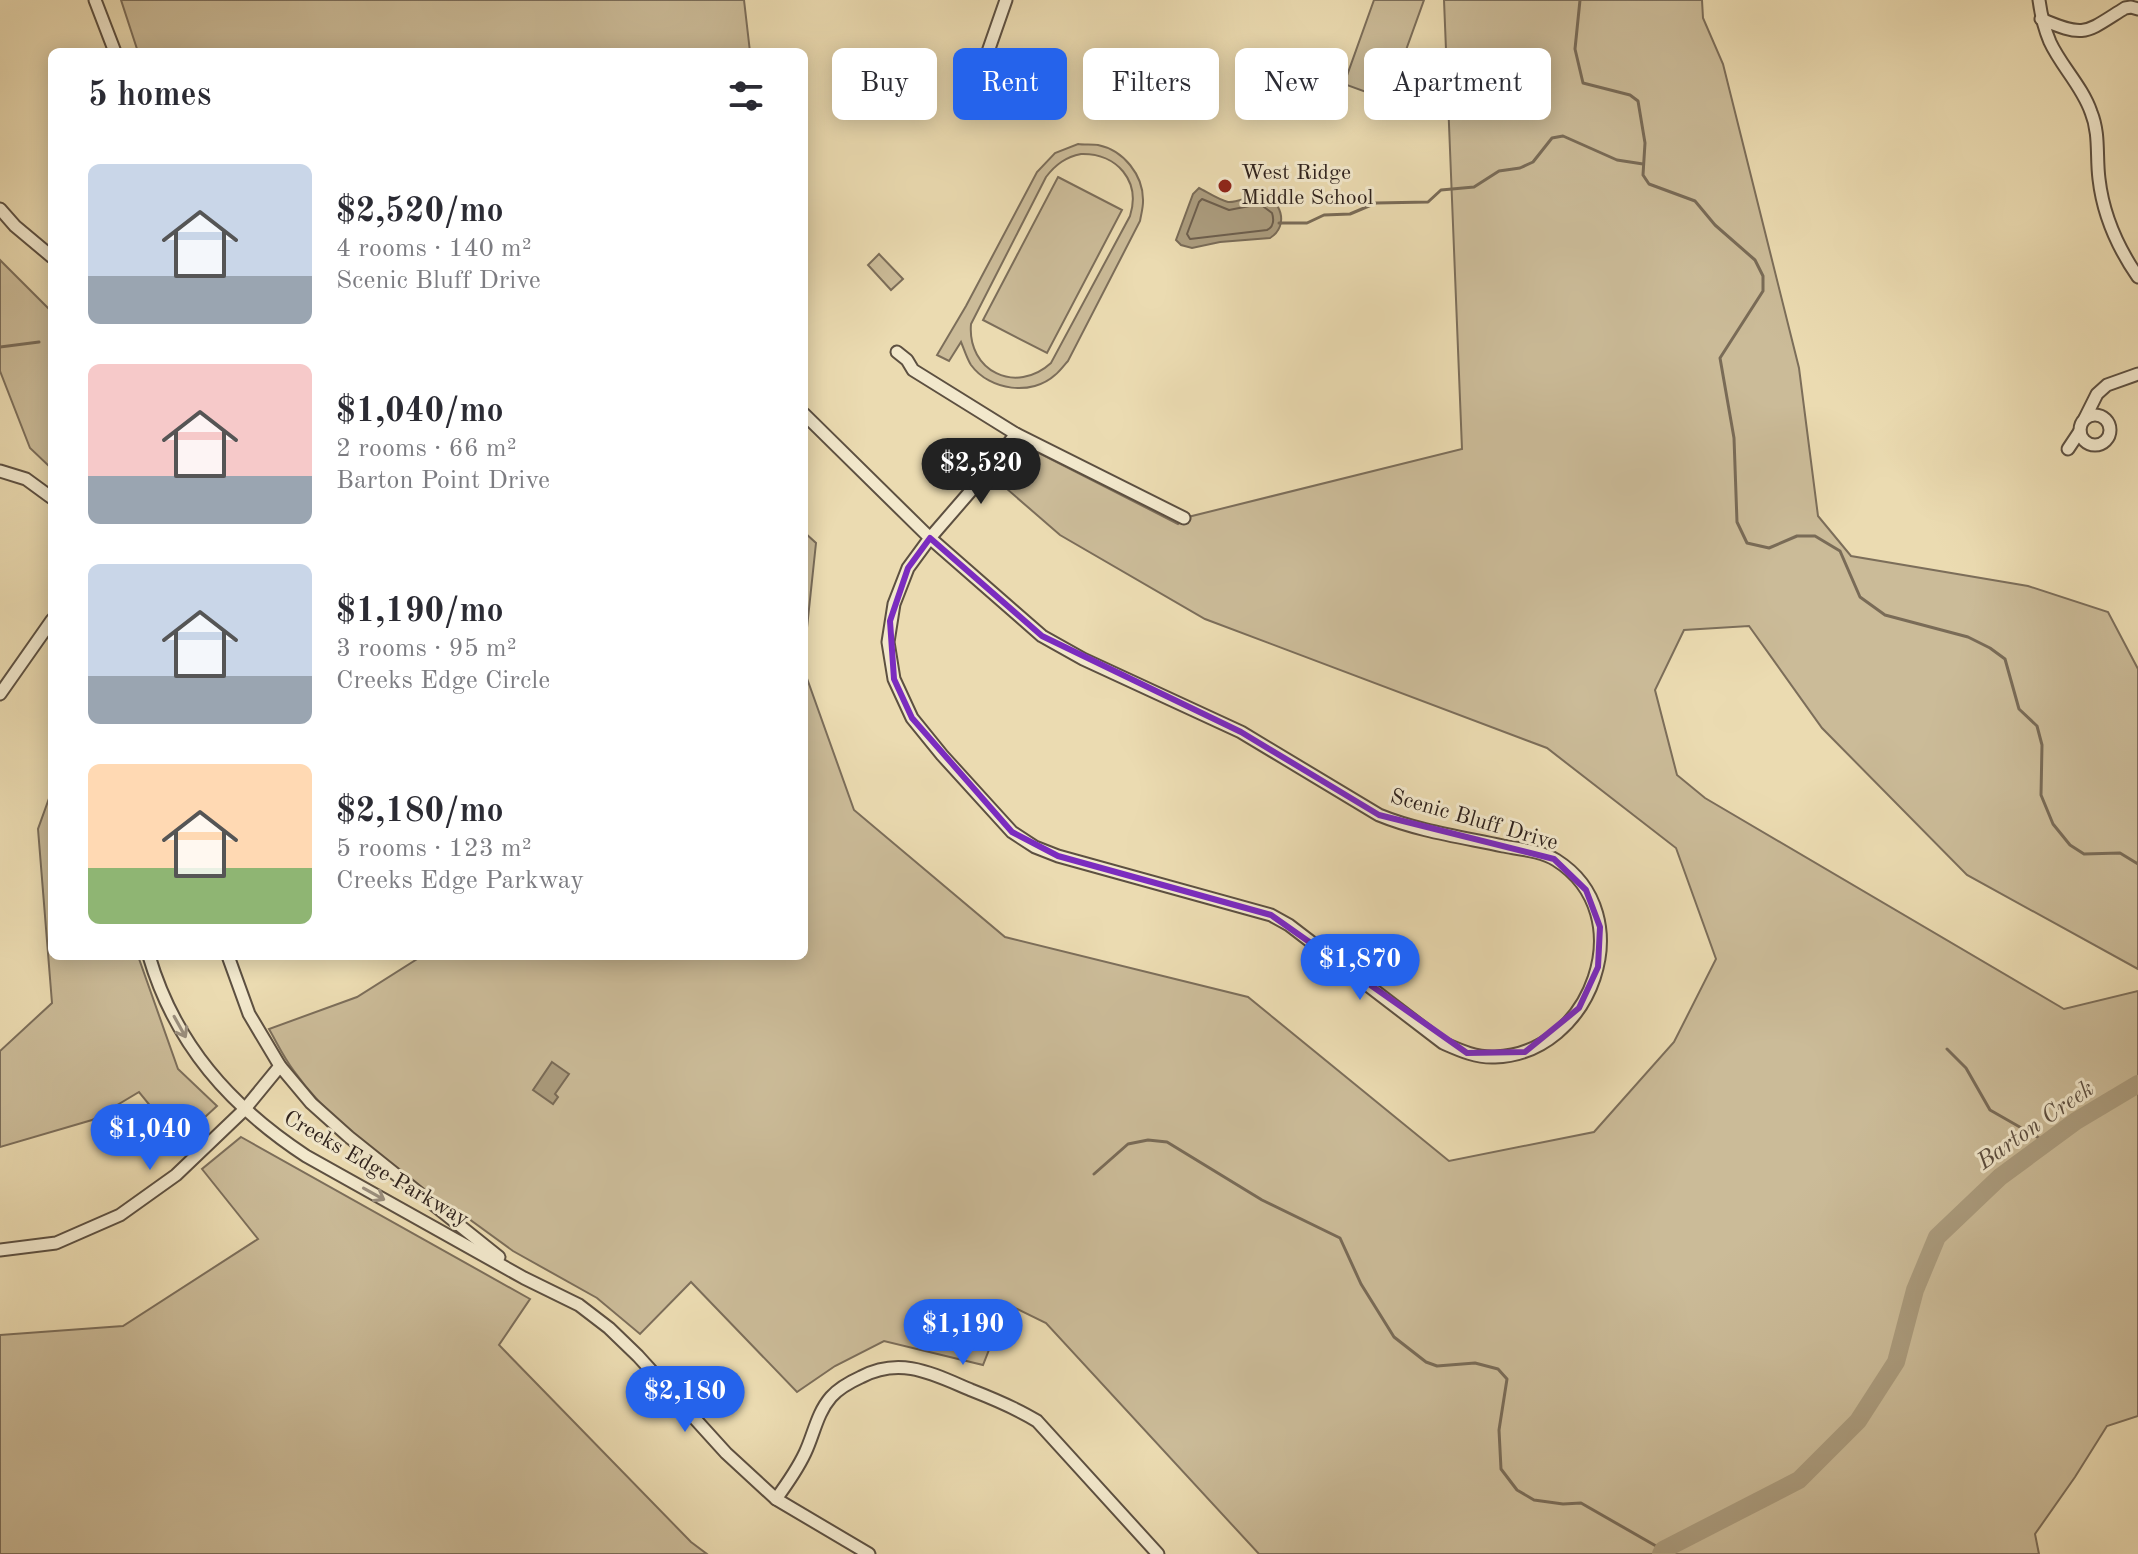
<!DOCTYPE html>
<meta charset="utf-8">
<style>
:root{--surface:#fff;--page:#f2f2f3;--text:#2b2b33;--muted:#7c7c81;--accent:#2563eb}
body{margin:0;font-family:"Old Standard TT",serif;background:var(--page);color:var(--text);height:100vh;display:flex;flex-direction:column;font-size:30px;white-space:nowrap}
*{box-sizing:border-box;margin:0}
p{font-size:26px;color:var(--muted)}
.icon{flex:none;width:44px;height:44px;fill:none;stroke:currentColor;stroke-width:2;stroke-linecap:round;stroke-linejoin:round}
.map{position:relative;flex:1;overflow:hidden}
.details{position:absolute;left:48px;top:48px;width:760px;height:912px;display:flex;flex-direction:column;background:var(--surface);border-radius:12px;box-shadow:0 4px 20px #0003}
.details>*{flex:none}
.top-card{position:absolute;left:832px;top:48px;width:760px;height:72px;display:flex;gap:16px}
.price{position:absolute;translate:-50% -68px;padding:0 18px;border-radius:28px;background:var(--accent);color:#fff;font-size:26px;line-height:52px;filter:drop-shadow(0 2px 4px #0008)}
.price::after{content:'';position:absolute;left:50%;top:48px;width:24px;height:18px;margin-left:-12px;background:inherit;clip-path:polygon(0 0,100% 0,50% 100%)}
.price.active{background:#222;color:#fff}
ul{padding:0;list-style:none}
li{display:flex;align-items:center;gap:24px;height:200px;padding:0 40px}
li span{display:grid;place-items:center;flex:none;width:224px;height:160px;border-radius:12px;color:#555}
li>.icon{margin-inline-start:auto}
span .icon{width:96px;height:96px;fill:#fffc;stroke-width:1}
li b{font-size:34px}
h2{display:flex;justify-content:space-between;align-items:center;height:96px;padding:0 40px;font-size:34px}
.pill{padding:0 28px;border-radius:12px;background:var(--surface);box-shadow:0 4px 20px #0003;font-size:28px;line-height:72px}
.pill.active{background:var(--accent);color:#fff}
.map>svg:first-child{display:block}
.green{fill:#cbbb98;stroke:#7c6e5a;stroke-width:2;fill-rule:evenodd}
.water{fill:#ab9c7e;stroke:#796b57;stroke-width:2}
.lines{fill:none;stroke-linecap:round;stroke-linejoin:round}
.shore{stroke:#6c5e4d;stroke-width:2}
.stream{stroke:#796b57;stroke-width:3}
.river{stroke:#ab9c7e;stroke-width:18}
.street-casing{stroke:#5d5041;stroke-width:15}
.street{stroke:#f2e8cc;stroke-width:11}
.oneway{stroke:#9a8e7d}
.marked{fill:none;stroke:#7b2cbf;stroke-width:6;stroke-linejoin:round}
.poi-dot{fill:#8f2418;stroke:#f2e8cc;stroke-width:3}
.labels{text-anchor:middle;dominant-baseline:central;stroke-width:6;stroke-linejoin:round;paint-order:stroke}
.poi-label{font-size:22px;fill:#2e211c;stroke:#f2e8cc;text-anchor:start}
.street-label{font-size:22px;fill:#2e211c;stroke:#f2e8cc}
.water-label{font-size:24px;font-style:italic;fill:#5a4c3e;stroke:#f2e8cc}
</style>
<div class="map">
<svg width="2138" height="1554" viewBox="0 0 2138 1554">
<rect width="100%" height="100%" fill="#ebdbb1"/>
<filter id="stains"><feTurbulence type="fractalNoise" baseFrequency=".0025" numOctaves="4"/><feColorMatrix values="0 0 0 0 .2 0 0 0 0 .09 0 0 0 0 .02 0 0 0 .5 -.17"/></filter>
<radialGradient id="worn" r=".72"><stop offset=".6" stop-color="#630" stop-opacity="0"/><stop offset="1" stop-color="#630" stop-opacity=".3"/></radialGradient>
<g class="green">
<polygon points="121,0 744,0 750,52 138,52"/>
<polygon points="1374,0 1424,0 1388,100 1344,84"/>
<path d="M1444,0H1702L1703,18L1723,64L1799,368L1818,516L1851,556L2028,586L2108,612L2138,669V969L1967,875L1822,728L1749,626L1684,630L1655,690L1677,775L1705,798L2064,1009L2138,991V1416L2107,1426L2075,1477L2035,1534L2039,1554H1259L1046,1323L1007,1304L983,1365L884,1341L835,1366L797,1392L691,1282L640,1334L597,1298L513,1251L447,1203L445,1207C393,1165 333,1126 294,1071C284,1058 277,1043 269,1029L357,997L422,956H804V670L854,810L1005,937L1248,997L1449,1161L1594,1132L1674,1042L1716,959L1676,848L1547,748L1205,619L1060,535L1007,489L1037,452L1178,524L1188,517L1462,449Z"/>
<path d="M1078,144C1084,145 1092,144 1098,145C1123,150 1144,175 1143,202C1143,208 1141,215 1140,221L1068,361C1064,365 1060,371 1055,375C1032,396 990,391 971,365C967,359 964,349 961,342L949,361L937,355L966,306L1037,172L1055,153ZM1081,154C1117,153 1141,181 1130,216L1051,363C1016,395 967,371 971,324L1046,177C1056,164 1066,157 1081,154Z"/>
<polygon points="1058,177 1122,210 1047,353 983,320"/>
<polygon points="879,254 903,279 891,290 868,265"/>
<polygon points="0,260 52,312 52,469 30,448 0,371"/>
<polygon points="804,532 816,543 804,656"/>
<polygon points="52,790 52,956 138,956 178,1069 217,1106 179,1141 139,1092 92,1120 0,1147 0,1051 52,1003 38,829"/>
<polygon points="241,1137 530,1299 499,1345 691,1542 707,1554 0,1554 0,1335 123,1326 258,1239 202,1169"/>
</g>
<g class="water">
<path d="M1199,188C1207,192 1219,200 1228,202C1238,203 1250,195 1260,196C1281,197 1290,226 1270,238L1220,242L1192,248L1181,245L1176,240L1193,194Z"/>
<polygon points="552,1062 569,1074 555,1094 558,1097 553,1104 533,1090"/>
</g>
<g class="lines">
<path class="shore" d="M1202,199L1229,210L1260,204L1272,213C1274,219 1274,227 1267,230L1190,239L1187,234L1199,202Z"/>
<g class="stream">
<polyline points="1580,0 1575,49 1583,83 1630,95 1638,101 1645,143 1643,175 1649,184 1695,201 1715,225 1755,260 1763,276 1763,291 1720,358 1734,438 1737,522 1747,543 1769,548 1797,536 1815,536 1840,551 1860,597 1885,615 1968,637 1990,648 2005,659 2019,709 2037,726 2042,745 2041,795 2053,824 2070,845 2084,854 2120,853 2138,864"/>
<polyline points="1279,223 1307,223 1324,215 1350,214 1376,203 1428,202 1441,190 1474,187 1499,171 1520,168 1533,162 1552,138 1563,136 1617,160 1643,164"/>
<polyline points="0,347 39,342"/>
<polyline points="1947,1049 1966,1068 1990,1110 2039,1138 2044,1145"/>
<polyline points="1094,1174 1128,1144 1148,1140 1167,1142 1262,1200 1340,1238 1361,1284 1394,1337 1426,1362 1437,1366 1475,1363 1498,1369 1507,1379 1499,1430 1501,1469 1517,1490 1534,1500 1563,1504 1581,1503 1663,1550"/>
</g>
<polyline class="river" points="1661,1554 1663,1550 1799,1480 1858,1421 1896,1362 1915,1290 1937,1237 2000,1177 2076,1121 2138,1084"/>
<defs>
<g id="street">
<polyline points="95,0 115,52"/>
<path d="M2039,0C2041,15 2044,28 2050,42C2061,66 2082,86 2091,112C2100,134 2096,156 2099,179C2103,214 2118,248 2138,277"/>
<path d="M2041,19C2086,38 2085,33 2125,8L2131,7L2138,9"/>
<polyline points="976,86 1006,0"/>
<polyline points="0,209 15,226 52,257"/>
<polyline points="897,352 907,360 913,370 1016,434 1184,518"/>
<polyline points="804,414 930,538 975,486 1016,434"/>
<circle cx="2095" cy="430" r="15"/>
<polyline points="2085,418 2097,394 2107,385 2138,374"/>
<polyline points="2068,449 2080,431"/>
<polyline points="0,471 26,479 52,498"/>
<path d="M930,538L1042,636L1083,659L1241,732L1379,815C1418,831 1461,837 1503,846C1519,849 1542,851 1556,860C1643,915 1591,1054 1495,1057C1476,1058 1459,1050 1443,1043L1289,925L1271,915L1058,856L1035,847L1012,832L942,755L912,718L894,679L888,642L894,604L908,568Z"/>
<polyline points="0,694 52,620"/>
<path d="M149,956C175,1044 230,1106 306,1156L524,1278L579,1305L609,1328L638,1356L726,1453L776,1499L869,1554"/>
<polyline points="228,956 249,1014 280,1066 311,1103 349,1137 499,1257"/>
<polyline points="0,1250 56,1243 120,1215 176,1175 244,1110 280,1066"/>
<path d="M776,1499C787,1484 797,1470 805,1453C814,1434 817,1413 831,1397C839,1388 850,1382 861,1377C901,1356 933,1374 971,1390C994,1399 1016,1408 1037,1421L1158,1554"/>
</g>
</defs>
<use href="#street" class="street-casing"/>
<use href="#street" class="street"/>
</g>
<defs><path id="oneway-shaft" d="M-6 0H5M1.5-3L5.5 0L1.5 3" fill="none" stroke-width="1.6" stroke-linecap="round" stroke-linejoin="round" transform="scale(2)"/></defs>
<g class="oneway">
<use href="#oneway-shaft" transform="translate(180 1027) rotate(61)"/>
<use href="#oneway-shaft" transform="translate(374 1194) rotate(29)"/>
</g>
<path class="marked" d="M930,538L1042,636L1241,732L1379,815L1554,859L1586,890L1600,927L1598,967L1579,1008L1525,1052L1467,1053L1271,915L1058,856L1012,832L912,718L894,679L890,621L908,568Z"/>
<circle class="poi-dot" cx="1225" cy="186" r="8"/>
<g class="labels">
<g class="poi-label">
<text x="1241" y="173">West Ridge<tspan x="1241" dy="25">Middle School</tspan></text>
</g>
<g class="street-label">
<text transform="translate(1474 820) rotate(16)">Scenic Bluff Drive</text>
<text transform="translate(376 1169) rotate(30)">Creeks Edge Parkway</text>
</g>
<g class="water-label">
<text transform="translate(2036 1126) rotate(-35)">Barton Creek</text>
</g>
</g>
<rect width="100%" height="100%" filter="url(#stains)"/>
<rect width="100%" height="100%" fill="url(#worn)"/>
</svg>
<b class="price active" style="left:981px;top:506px">$2,520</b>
<b class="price" style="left:1360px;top:1002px">$1,870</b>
<b class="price" style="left:150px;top:1172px">$1,040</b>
<b class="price" style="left:963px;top:1367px">$1,190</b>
<b class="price" style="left:685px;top:1434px">$2,180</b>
<div class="top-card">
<a class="pill">Buy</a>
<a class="pill active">Rent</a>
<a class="pill">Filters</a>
<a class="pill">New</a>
<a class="pill">Apartment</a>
</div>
<section class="details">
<h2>5 homes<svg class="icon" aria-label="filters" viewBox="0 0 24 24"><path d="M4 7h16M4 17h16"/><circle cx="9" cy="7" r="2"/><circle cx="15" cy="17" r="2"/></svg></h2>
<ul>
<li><span style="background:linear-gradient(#c9d6e8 70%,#9aa5b1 0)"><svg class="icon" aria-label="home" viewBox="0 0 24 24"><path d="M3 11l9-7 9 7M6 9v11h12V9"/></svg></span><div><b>$2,520/mo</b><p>4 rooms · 140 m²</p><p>Scenic Bluff Drive</p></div></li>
<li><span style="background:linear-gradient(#f6c9c9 70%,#9aa5b1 0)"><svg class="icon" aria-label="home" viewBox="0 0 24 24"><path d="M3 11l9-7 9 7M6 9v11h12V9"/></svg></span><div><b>$1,040/mo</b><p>2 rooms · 66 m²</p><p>Barton Point Drive</p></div></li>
<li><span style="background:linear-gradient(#c9d6e8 70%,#9aa5b1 0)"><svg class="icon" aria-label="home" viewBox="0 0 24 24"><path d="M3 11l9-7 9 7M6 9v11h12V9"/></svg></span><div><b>$1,190/mo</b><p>3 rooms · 95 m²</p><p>Creeks Edge Circle</p></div></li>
<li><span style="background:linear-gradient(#ffd9b3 65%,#8fb573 0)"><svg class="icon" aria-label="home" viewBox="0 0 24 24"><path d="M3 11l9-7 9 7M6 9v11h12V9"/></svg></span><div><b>$2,180/mo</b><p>5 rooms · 123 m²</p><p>Creeks Edge Parkway</p></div></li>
</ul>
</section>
</div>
